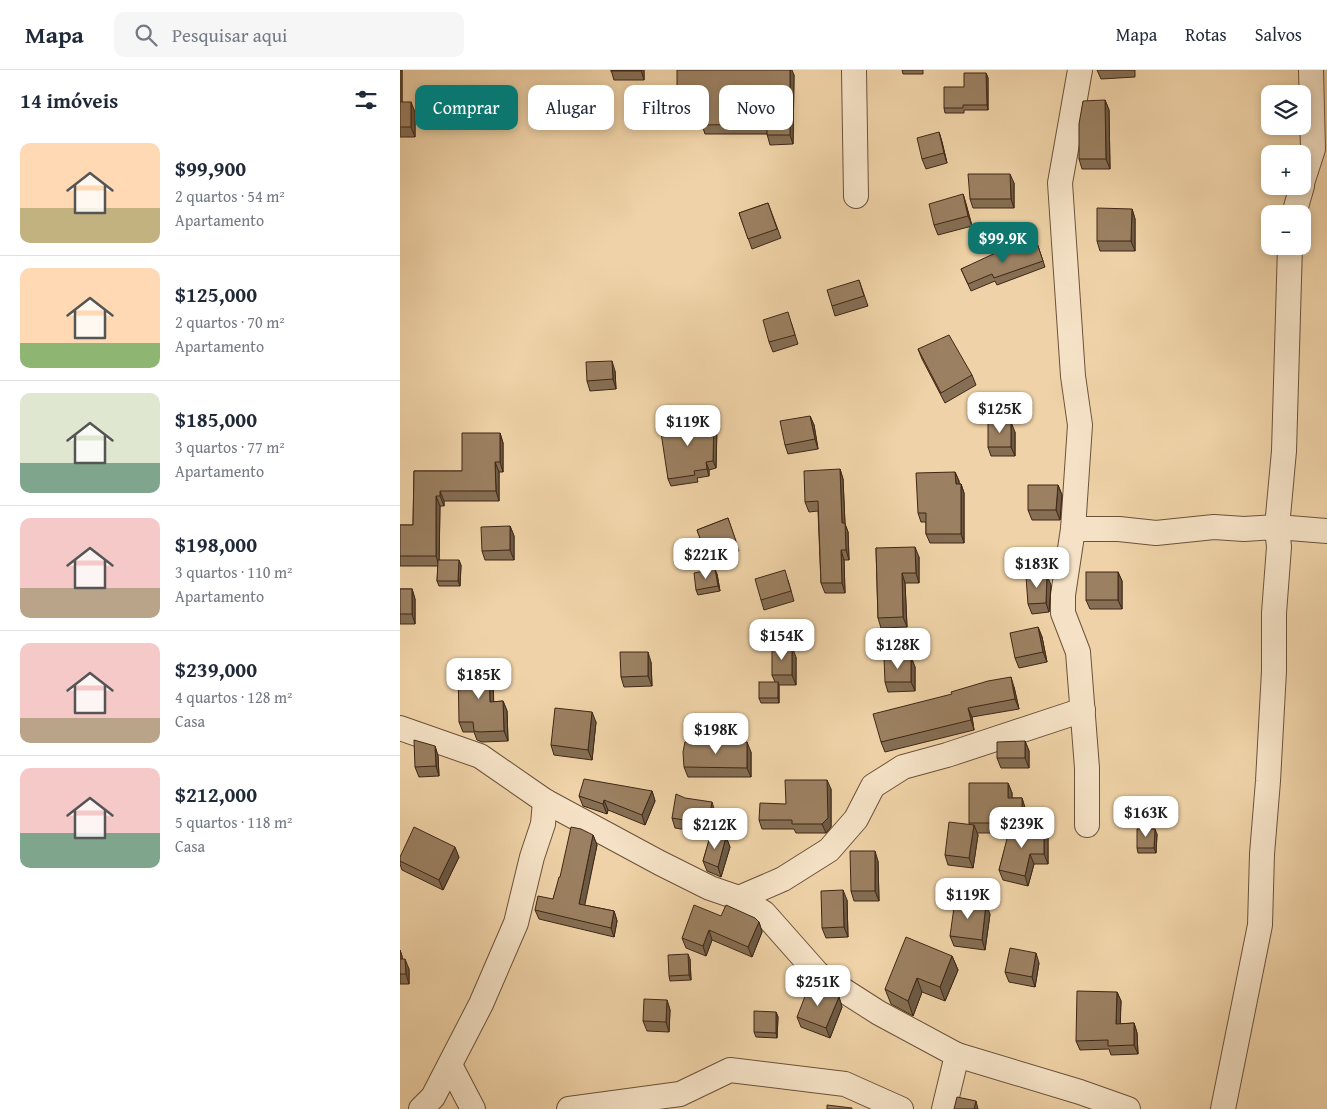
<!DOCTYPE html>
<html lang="pt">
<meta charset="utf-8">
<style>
:root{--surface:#fff;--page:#f6f6f7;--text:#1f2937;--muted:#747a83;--line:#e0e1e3;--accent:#0f766e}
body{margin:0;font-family:"Gentium Book Plus",serif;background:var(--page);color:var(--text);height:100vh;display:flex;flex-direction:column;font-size:19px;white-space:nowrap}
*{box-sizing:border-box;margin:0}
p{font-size:16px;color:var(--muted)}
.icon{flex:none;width:28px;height:28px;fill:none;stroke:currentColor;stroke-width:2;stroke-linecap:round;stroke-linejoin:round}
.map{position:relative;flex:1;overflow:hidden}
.drawer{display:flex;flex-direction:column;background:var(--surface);width:400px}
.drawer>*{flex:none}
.guide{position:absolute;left:15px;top:15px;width:475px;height:45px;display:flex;gap:10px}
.controls{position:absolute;left:861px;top:15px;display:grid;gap:10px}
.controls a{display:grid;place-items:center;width:50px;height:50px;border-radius:10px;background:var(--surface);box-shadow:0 2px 8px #0003;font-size:25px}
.price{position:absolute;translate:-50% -42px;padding:0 11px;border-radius:10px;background:#fff;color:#222;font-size:16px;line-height:32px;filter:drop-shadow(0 1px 2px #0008)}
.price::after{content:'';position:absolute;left:50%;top:30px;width:15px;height:11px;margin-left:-8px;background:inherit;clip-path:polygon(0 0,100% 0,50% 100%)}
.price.active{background:var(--accent);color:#fff}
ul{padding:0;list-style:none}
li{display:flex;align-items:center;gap:15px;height:125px;padding:0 20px}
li+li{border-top:1px solid var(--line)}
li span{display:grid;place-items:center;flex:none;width:140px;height:100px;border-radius:10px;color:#555}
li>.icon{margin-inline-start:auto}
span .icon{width:60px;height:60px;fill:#fffc;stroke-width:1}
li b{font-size:21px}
h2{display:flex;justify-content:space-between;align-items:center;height:60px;padding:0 20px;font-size:21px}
.chip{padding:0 18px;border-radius:10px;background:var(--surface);box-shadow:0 2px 8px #0003;font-size:18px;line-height:45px}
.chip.active{background:var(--accent);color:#fff}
header{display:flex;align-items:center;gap:30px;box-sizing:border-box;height:70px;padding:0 25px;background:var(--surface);border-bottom:1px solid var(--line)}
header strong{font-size:24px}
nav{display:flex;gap:28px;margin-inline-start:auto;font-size:18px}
.search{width:350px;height:45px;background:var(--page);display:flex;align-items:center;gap:12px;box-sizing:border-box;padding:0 18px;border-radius:10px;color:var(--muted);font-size:19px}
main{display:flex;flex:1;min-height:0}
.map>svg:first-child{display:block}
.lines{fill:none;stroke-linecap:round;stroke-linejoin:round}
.street-casing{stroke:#6b523a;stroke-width:26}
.street{stroke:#f5e2c6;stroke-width:24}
.wall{fill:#856e53;stroke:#3f2716}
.shaded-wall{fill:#6c5a44;stroke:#3f2716}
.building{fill:#9b8061;stroke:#3f2716}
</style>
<header>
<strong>Mapa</strong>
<div class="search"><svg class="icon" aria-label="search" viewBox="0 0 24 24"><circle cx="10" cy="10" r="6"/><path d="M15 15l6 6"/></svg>Pesquisar aqui</div>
<nav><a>Mapa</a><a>Rotas</a><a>Salvos</a></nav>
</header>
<main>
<section class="drawer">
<h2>14 imóveis<svg class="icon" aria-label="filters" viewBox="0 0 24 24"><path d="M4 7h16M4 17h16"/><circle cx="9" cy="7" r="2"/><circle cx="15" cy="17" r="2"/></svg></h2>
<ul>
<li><span style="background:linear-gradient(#ffd9b3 65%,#c2b280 0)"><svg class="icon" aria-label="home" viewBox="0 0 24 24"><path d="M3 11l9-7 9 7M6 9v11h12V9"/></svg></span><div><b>$99,900</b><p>2 quartos · 54 m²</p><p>Apartamento</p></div></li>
<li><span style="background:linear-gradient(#ffd9b3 75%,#8fb573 0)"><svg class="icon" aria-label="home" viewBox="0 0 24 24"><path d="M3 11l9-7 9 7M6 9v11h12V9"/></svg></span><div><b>$125,000</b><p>2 quartos · 70 m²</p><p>Apartamento</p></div></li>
<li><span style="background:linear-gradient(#dfe7d0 70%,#7fa58c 0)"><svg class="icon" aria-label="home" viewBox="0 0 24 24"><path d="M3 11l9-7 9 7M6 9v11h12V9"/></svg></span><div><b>$185,000</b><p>3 quartos · 77 m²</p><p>Apartamento</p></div></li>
<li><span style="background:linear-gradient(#f6c9c9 70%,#b9a48a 0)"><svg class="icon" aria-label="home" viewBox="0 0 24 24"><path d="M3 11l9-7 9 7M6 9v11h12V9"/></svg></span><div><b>$198,000</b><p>3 quartos · 110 m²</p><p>Apartamento</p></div></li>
<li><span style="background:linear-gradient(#f6c9c9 75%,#b9a48a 0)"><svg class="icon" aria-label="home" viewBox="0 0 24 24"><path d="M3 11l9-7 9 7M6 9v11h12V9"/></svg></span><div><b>$239,000</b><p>4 quartos · 128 m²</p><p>Casa</p></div></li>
<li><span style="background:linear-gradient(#f6c9c9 65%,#7fa58c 0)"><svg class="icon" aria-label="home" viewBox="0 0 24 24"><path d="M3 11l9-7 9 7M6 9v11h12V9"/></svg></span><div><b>$212,000</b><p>5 quartos · 118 m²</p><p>Casa</p></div></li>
</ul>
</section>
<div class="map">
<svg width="927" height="1039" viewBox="0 0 927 1039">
<rect width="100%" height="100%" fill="#efd2a7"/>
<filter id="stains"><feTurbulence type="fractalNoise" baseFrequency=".004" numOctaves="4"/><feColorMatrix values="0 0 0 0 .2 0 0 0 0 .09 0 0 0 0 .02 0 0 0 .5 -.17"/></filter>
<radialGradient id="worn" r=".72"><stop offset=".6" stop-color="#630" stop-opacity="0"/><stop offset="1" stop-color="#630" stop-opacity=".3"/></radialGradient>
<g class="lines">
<defs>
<g id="street">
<polyline points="454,0 456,126"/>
<polyline points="680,0 660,113 673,306 680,355 673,459 663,525 663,543 678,582 687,698 687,755"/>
<polyline points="902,113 913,79 911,0"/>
<polyline points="894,144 902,116"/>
<polyline points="890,176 884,381 877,457 927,461"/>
<polyline points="673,459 719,459 756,463 814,457 844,459 877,457 879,477 874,543 874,601 868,711 862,784 860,855 823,1039"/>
<polyline points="0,658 80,686 145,731 260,793 310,818 339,828 364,843 418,904 479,943 557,985 680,1022 728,1039"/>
<polyline points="339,828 383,809 429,780 456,749 473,716 503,697 547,685 683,640"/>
<polyline points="50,995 73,1039"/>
<polyline points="21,1039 33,1027 81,934 116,853 132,787 143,754 145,731"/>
<polyline points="169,1039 280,1024 330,1000 445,1014 501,1039"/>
<polyline points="544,1039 557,985"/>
</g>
</defs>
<use href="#street" class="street-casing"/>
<use href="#street" class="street"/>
</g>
<g class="wall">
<polygon points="0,0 2,0 2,32 15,42 15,67 0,67"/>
<polygon points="211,0 244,0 244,10 214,10"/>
<polygon points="502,0 523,0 523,4 503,4"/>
<polygon points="697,0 735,0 735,7 701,9"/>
<polygon points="586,3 588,8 588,40 564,40 564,43 545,43 544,38 564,17"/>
<polygon points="394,5 393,74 370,75 367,64 305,64 302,55 301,27 281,27 277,18"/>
<polygon points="705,30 709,40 710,99 682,99 679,89"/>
<polygon points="539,62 542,72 547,93 526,99 522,89"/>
<polygon points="614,113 614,138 573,138 570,129"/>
<polygon points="563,124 566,134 572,156 538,165 534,155"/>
<polygon points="368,133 381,168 352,179 339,143"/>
<polygon points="732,139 735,149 735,181 700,181 697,171"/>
<polygon points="637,173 645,197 597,215 595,211 571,221 561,199"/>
<polygon points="459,210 468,236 435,246 432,236"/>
<polygon points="391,252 398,274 373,282 369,272"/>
<polygon points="518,279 572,305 576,315 545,333 522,289"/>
<polygon points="215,301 216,319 190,321 187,311"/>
<polygon points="410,346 414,355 418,379 388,384 385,375"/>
<polygon points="314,349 317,356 316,398 309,400 309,406 297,408 298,412 271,416 268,409 296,352"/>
<polygon points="615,362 615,386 591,386 588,377"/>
<polygon points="100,363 103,373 103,402 99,402 99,431 44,431 44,436 40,436 39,490 61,495 60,516 39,516 37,511 38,496 0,496 0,455 13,455 14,401 62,401"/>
<polygon points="440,399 443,409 445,454 448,462 449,490 444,490 445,523 425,523 421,513 418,441 409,442 405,432"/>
<polygon points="555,402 559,411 559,414 561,414 564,423 564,473 530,473 526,464 526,452 521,452 518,443"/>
<polygon points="658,415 662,425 660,450 632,450 628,440"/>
<polygon points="328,448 339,481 309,492 297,460"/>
<polygon points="110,456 114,466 114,490 85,490 82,481"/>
<polygon points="476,478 519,487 519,513 505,513 507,557 481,558 478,548"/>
<polygon points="718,502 722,511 722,539 690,539 686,530"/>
<polygon points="317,504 320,521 298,525 296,520"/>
<polygon points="388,510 394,531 364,540 361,530"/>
<polygon points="651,515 649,542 632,544 628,534"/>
<polygon points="0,519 12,519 15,529 15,554 0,554"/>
<polygon points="638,557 642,567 647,592 619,598 615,588"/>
<polygon points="396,587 396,615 379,615 379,633 361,633 359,628 375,612 372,605"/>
<polygon points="511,587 515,597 515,621 488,622 485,612"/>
<polygon points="251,592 252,616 224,617 221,607"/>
<polygon points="89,595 93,605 93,632 103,631 107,641 108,671 82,672 77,670 74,662 63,662 59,652"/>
<polygon points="614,617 619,639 572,647 574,660 485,682 481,672"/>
<polygon points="196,652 192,690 154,685 151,675"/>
<polygon points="625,671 629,681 629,698 601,698 597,688"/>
<polygon points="35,676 38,686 39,706 19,707 15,697"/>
<polygon points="351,682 351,707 288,707 284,697"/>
<polygon points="608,713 612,723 612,728 622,728 625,738 625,757 644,757 648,767 648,794 634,794 628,816 603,810 599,800 609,763 577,763 578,765 573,798 548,795 545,785 569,755 569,753"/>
<polygon points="431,719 431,757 426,763 396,763 394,759 362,759 359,750 386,734"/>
<polygon points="252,721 255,731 245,755 208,740 207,744 183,736 179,726"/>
<polygon points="315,742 312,763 326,767 330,777 321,807 307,801 303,791 311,764 275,758 272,748"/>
<polygon points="757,764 756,783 738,783 737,778"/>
<polygon points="193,765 197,775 184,835 214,841 217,851 214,867 139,849 135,840 153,829 160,807"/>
<polygon points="0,787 59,787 43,820 2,800 0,794"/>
<polygon points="478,791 479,831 454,831 451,821"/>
<polygon points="447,830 448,867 426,868 422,858"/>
<polygon points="590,844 585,880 554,876 550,866"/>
<polygon points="321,846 359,852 362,862 352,887 312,870 306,886 286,878 282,868"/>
<polygon points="0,880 2,886 2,889 9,899 9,914 0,914"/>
<polygon points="552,886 558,900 545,931 522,922 513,946 491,934 485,919"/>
<polygon points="290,889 291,910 270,911 269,906"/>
<polygon points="639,893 635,917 609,912 605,902"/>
<polygon points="717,922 721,931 720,954 734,953 737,963 738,984 711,985 709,979 680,980 676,971"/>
<polygon points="439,927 442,937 430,968 401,957 397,947"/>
<polygon points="267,930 270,940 269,962 247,961 243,951"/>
<polygon points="376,942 378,947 377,968 356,967 354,962"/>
</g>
<g class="shaded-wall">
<polygon points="0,0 2,0 2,42 0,35"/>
<polygon points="241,0 244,0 244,10"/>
<polygon points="390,0 392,0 394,5 393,74 390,65"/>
<polygon points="586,3 588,8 588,40 587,35"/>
<polygon points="705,30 709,40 710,99 706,89"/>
<polygon points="11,32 15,42 15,67 11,57"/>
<polygon points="539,62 542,72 547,93 544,83"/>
<polygon points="610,104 614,113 614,138 611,129"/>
<polygon points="563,124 566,134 572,156 568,146"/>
<polygon points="732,139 735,149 735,181 731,171"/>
<polygon points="212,291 215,301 216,319 213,309"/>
<polygon points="410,346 414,355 418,379 415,369"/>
<polygon points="314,349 317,356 316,398 313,391"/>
<polygon points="611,352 615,362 615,386 611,377"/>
<polygon points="100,363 103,373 103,402 100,392"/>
<polygon points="95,392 99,402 99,431 96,421"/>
<polygon points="306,392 309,400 309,406 307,399"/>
<polygon points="440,399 443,409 445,454 448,462 449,490 446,480 442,453"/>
<polygon points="555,402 559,411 559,424 556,414"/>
<polygon points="561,414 564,423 564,473 561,464"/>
<polygon points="658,415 662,425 660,450 656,440"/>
<polygon points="40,421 44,431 44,436 40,426"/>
<polygon points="36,426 40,436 39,496 36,486"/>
<polygon points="110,456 114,466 114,490 110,480"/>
<polygon points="515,477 519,487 519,513 516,503"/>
<polygon points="441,480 444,490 445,523 442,513"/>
<polygon points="59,490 61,495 60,516 58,511"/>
<polygon points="315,499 317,504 320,521 318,516"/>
<polygon points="718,502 722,511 722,539 718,530"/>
<polygon points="502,503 505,513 507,557 503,547"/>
<polygon points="647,505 651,515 649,542 646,533"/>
<polygon points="12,519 15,529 15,554 12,544"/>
<polygon points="638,557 642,567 647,592 643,582"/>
<polygon points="392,577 396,587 396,615 392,605"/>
<polygon points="248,582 251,592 252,616 248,606"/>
<polygon points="511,587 515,597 515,621 511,612"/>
<polygon points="89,595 93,605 94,642 90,632"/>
<polygon points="611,607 614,617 619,639 615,629"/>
<polygon points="378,612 379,617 379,633 378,628"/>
<polygon points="103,631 107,641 108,671 104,661"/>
<polygon points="568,638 572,647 574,660 571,650"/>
<polygon points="192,642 196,652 192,690 188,680"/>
<polygon points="625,671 629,681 629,698 625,688"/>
<polygon points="347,672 351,682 351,707 347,698"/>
<polygon points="35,676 38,686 39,706 36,696"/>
<polygon points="427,710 431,719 431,757 426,763 422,754"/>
<polygon points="608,713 612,723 612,738 608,728"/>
<polygon points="252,721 255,731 245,755 242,745"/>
<polygon points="622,728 625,738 625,763 622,753"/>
<polygon points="204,730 208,740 207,744 203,734"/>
<polygon points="312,732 315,742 311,764 308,754"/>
<polygon points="574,755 578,765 573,798 569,788"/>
<polygon points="644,757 648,767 648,794 644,784"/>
<polygon points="755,759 757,764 756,783 754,778"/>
<polygon points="193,765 197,775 183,844 179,834"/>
<polygon points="326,767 330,777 321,807 318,797"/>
<polygon points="55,777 59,787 43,820 39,810"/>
<polygon points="475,781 478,791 479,831 475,821"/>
<polygon points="630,784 634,794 628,816 625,806"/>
<polygon points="443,820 447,830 448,867 444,857"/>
<polygon points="586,834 590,844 585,880 582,870"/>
<polygon points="214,841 217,851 214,867 211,858"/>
<polygon points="359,852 362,862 352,887 348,877"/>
<polygon points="309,860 312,870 306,886 303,876"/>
<polygon points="0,880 2,886 3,899 0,892"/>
<polygon points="636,883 639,893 635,917 632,907"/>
<polygon points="288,884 290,889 291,910 289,905"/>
<polygon points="552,886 558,900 545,931 540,917"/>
<polygon points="5,889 9,899 9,914 6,904"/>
<polygon points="517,908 522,922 513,946 508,931"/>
<polygon points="717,922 721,931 720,963 716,954"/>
<polygon points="439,927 442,937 430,968 426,958"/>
<polygon points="267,930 270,940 269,962 266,952"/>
<polygon points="376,942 378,947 377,968 376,963"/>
<polygon points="734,953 737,963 738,984 734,975"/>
<polygon points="576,1031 578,1039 574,1039"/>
</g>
<g class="building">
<rect x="211" y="0" width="30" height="1"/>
<polygon points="277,0 390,0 390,65 367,65 367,54 302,55 301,18 277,18"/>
<polygon points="564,3 586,3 587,35 563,35 563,38 544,38 544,17 564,17"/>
<polygon points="705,30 706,89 679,89 679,54 683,31"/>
<rect x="0" y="32" width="11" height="25"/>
<polygon points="539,62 544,83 522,89 517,68"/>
<polygon points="568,104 610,104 611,129 570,129"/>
<polygon points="563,124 568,146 534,155 529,134"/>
<polygon points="368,133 377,159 348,169 339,143"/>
<polygon points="697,138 732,139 731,171 697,171"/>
<polygon points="637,173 643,191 594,208 592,204 568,214 561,199 602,180 604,185"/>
<polygon points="459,210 464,226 432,236 427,220"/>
<polygon points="388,242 395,265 369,272 363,250"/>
<polygon points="549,265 572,305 541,323 518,279"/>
<polygon points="212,291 213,309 187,311 186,292"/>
<polygon points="410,346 415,369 385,375 380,351"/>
<polygon points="296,348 314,349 313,391 306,392 307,399 294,401 295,405 268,409 260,356 296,352"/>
<rect x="588" y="352" width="23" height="25"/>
<polygon points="62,363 100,363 100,392 95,392 96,421 40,421 40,426 36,426 36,486 0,486 0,455 13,455 14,401 62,401"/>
<polygon points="440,399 442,453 445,453 446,480 441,480 442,513 421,513 418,431 405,432 404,401"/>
<polygon points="555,402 556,414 561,414 561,464 526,464 526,443 518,443 516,403"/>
<polygon points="628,415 658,415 656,440 628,440"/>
<polygon points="328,448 336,471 305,482 297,460"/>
<polygon points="110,456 110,480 82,481 81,457"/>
<polygon points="515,477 516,503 502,503 503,547 478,548 476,478"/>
<polygon points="38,490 59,490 58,511 37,511"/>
<polygon points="315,499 318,516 296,520 294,503"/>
<polygon points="385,500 391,521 361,530 355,509"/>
<rect x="686" y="502" width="32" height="28"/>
<polygon points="647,505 646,533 628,534 626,507"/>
<rect x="0" y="519" width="12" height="25"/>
<polygon points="638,557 643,582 615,588 610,563"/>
<rect x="372" y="577" width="20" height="28"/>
<polygon points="220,582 248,582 248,606 221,607"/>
<polygon points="511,587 511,612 485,612 484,588"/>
<polygon points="89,595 90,632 103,631 104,661 79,662 74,661 73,652 59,652 58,596"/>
<polygon points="611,607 615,629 568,638 571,650 481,672 473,644 552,624 551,622 588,611"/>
<rect x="359" y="612" width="19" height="16"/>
<polygon points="155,638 192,642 188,680 151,675"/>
<polygon points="14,670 35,676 36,696 15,697"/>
<polygon points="625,671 625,688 597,688 597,672"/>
<polygon points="285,672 347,672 347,698 284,697 283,682"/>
<polygon points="184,709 252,721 242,745 204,730 203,734 179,726"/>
<polygon points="385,710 427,710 428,748 422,754 392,754 392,750 359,750 360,733 386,734"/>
<polygon points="569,713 608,713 608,728 622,728 622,753 569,753"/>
<polygon points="276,724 285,728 312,732 308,754 272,748"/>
<polygon points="549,752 574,755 569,788 545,785"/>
<polygon points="14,757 55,777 39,810 0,791 0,787"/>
<polygon points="171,757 181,759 193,765 179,834 214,841 211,858 135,840 138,826 153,829 159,807 160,807"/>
<polygon points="610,757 644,757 644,784 630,784 625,806 599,800"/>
<polygon points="737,759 755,759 754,778 737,778"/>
<polygon points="311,763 326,767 318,797 303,791"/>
<polygon points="450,781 475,781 475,821 451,821"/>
<polygon points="443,820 444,857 422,858 421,821"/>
<polygon points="555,830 586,834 582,870 550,866"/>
<polygon points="294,835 321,846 326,835 355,848 359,852 348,877 309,860 303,876 282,868"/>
<polygon points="506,867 552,886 540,917 517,908 508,931 485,919"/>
<polygon points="610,878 636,883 632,907 605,902"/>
<polygon points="288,884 289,905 269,906 268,885"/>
<polygon points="0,889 5,889 6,904 0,904"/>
<polygon points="409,916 439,927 426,958 397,947"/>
<polygon points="677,921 717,922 716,954 734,953 734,975 708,976 708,970 676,971"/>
<polygon points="244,929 267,930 266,952 243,951"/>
<polygon points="354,941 376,942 376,963 354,962"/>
<polygon points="557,1027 576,1031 574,1039 554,1039"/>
<polygon points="427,1035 452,1038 452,1039 427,1039"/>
</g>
<rect width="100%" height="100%" filter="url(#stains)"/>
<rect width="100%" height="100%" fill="url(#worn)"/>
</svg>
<div class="controls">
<a><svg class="icon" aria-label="layers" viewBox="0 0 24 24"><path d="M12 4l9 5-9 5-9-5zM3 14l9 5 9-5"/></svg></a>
<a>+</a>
<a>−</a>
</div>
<b class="price active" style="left:603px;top:194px">$99.9K</b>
<b class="price" style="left:600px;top:364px">$125K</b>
<b class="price" style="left:288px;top:377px">$119K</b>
<b class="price" style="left:306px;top:510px">$221K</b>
<b class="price" style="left:637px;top:519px">$183K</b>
<b class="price" style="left:382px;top:591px">$154K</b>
<b class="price" style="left:498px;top:600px">$128K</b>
<b class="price" style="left:79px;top:630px">$185K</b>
<b class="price" style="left:316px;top:685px">$198K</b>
<b class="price" style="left:746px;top:768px">$163K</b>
<b class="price" style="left:622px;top:779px">$239K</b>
<b class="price" style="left:315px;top:780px">$212K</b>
<b class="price" style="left:568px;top:850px">$119K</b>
<b class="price" style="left:418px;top:937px">$251K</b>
<div class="guide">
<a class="chip active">Comprar</a>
<a class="chip">Alugar</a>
<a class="chip">Filtros</a>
<a class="chip">Novo</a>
</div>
</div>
</main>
